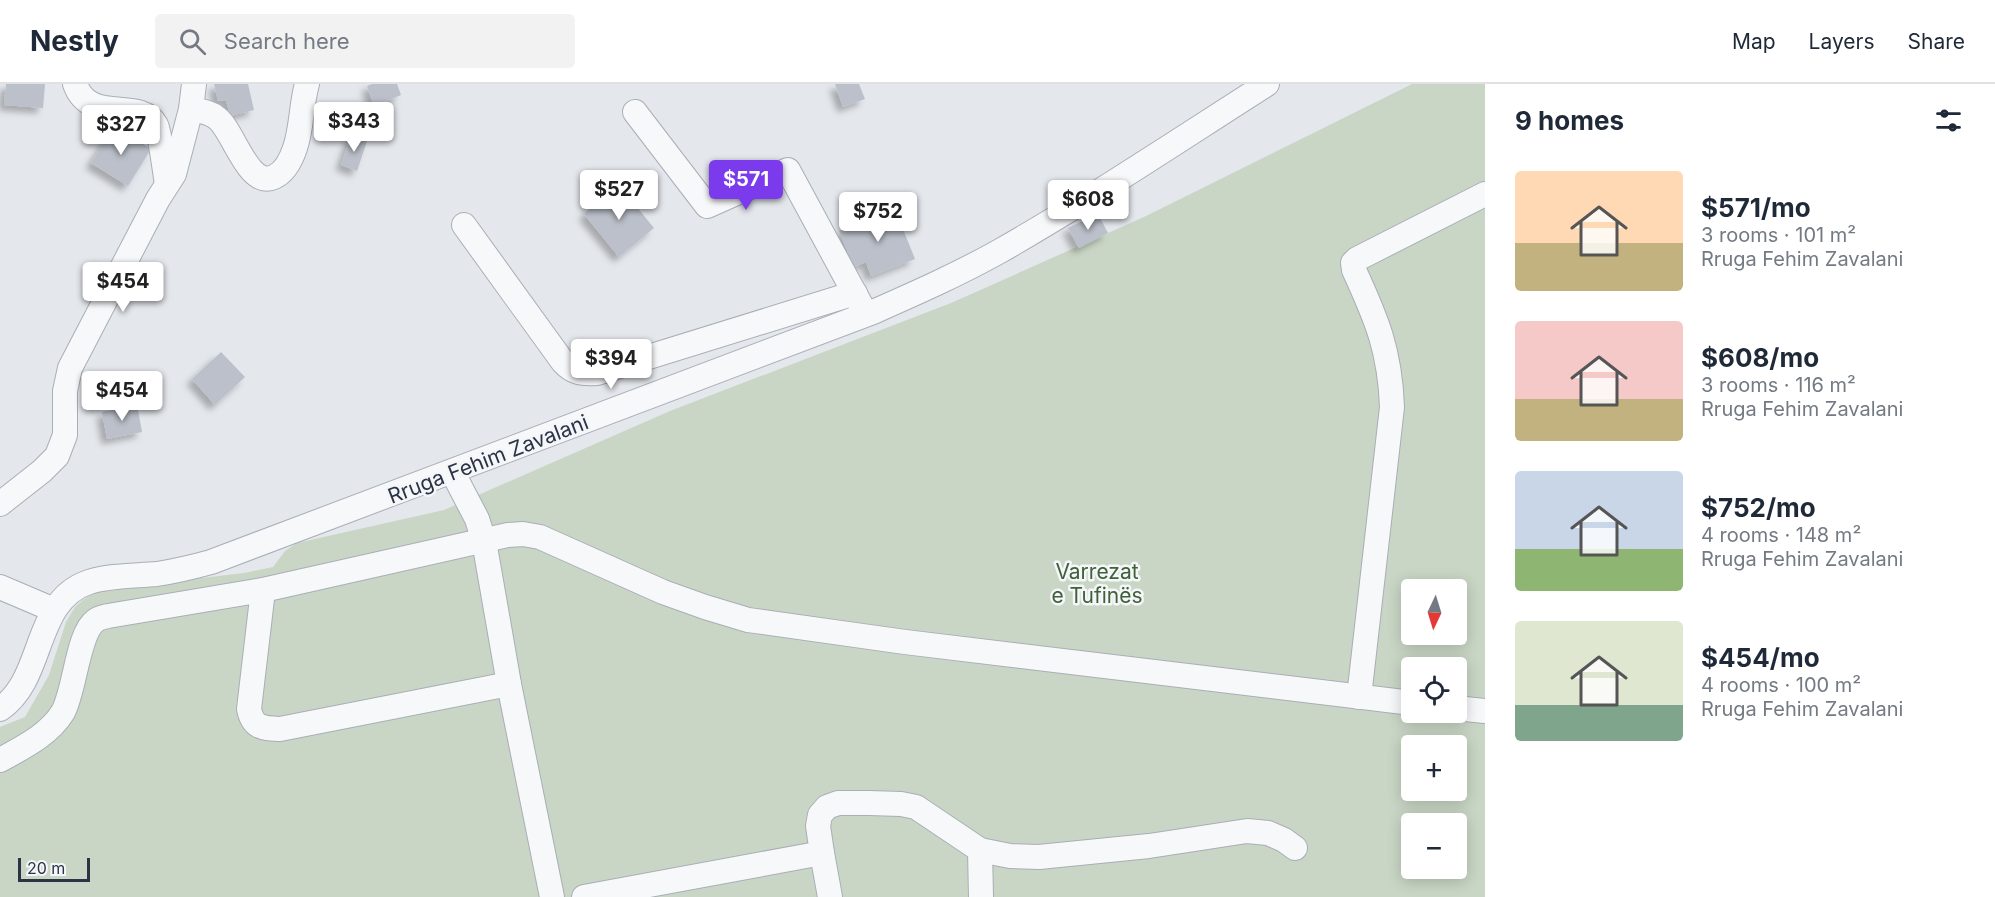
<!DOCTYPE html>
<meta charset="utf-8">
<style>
:root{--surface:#fff;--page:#f2f2f3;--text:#1f2937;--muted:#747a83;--line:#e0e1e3;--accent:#7c3aed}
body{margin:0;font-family:Inter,sans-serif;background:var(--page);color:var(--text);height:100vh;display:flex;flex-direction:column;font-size:22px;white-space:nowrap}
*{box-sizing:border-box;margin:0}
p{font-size:20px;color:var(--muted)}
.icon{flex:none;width:33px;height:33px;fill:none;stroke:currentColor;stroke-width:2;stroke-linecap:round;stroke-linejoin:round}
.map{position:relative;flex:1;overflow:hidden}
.side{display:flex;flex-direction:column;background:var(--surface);width:510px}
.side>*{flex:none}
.needle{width:39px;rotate:184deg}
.buttons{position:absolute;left:1401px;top:495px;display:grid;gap:12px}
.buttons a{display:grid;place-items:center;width:66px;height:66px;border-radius:6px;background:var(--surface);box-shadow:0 3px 15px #0003;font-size:30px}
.scale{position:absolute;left:18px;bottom:15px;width:72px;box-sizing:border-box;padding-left:6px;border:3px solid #2b3445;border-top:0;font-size:16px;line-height:21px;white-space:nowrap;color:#2b3445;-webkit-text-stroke:4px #f4f6f9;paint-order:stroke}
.price{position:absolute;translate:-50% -51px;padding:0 14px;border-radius:6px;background:#fff;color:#222;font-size:20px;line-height:39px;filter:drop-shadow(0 2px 3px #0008)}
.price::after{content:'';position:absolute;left:50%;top:36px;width:18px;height:14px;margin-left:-9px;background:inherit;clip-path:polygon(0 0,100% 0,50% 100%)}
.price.on{background:var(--accent);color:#fff}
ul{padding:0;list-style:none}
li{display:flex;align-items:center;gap:18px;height:150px;padding:0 30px}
li span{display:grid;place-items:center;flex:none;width:168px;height:120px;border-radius:6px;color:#555}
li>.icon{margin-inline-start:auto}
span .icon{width:72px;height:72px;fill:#fffc;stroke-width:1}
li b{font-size:26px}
h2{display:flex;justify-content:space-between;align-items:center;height:72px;padding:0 30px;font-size:26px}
header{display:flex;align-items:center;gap:36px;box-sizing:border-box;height:84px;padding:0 30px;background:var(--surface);border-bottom:2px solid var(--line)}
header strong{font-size:28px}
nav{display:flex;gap:33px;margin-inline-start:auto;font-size:21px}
.search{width:420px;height:54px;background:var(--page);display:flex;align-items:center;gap:15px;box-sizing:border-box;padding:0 21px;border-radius:6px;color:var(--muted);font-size:22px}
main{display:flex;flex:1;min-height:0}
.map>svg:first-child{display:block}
.green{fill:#c9d6c5;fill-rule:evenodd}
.building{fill:#bbc0ca;filter:url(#shadow)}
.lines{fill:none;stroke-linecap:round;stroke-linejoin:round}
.minor-casing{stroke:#a9aeb7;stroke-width:26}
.minor{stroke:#f7f8fa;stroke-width:24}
.labels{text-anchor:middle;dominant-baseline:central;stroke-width:5;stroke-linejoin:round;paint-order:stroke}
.street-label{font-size:21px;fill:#2b3445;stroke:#f4f6f9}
.park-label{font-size:21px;fill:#3f6138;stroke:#f4f6f9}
</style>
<header>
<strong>Nestly</strong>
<div class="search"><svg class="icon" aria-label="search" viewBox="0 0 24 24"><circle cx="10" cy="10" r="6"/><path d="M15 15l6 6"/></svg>Search here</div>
<nav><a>Map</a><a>Layers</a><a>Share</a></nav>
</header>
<main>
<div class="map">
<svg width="1485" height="813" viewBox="0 0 1485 813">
<defs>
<filter id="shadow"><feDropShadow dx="-5.5" dy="5.5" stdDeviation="3" flood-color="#0004"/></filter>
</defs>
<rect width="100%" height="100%" fill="#e4e7ec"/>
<path class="green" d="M1412,0H1485V813H0V643L25,633L49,591L66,538L75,523L84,515L100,506L244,489L273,483L285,467L297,459L444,426L670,327L951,219L1144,133ZM1412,506H1456V550H1412ZM1412,584H1456V628H1412ZM1412,662H1456V706H1412ZM1412,740H1456V784H1412Z"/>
<g class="building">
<polygon points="6,0 45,0 43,24 4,21"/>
<polygon points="214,0 248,0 254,26 230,32 226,16 218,17"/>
<polygon points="372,0 397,0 401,11 374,22 367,2"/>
<polygon points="835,0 859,0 865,15 843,23"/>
<polygon points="114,42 151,65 128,102 91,79"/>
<polygon points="351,52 367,57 357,87 341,81"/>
<polygon points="619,101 654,144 619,173 584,130"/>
<polygon points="895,125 915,175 871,192 866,178 854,183 839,147"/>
<polygon points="1098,130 1108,149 1079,164 1068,144"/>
<polygon points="221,268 245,293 215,321 192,295"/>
<polygon points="137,321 142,348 107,355 102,328"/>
</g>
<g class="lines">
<defs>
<g id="minor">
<path d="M75,0C90,42 140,12 156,41C160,48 165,89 167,100"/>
<path d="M191,25C200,27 210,28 217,34C234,47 248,105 274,93C285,88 291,76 295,64C302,44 301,21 307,0"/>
<polyline points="635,28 707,122 788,86 862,223"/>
<path d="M464,141L563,278C573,289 582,290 597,289L855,209"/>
<polyline points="453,389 477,435 484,457 509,600 552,813"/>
<polyline points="0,420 42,387 57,372 65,351 65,307 70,284 158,115 174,90 191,25 194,0"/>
<polyline points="0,503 54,526"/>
<path d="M263,506L249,625C253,644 262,644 280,645L509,600"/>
<path d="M1359,613L1392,323C1390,267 1377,236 1354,186L1353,179L1357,175L1485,110"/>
<polyline points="1456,624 1485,627"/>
<path d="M0,625C46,594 32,517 89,498C111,491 135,492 157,490C176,487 193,483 211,478L873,228C916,209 959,190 1000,167C1091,115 1179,56 1267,0"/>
<path d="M0,676C22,664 49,651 63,628C75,606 78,549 95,537C98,534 104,533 108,532L263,506L508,451L523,450L540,453L663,508L705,523L748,536L905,558L1412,619"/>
<polyline points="980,766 981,813"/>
<polyline points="822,769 818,742 820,731 827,723 838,719 869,719 901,720 916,723 980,766 1010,772 1039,773 1149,762 1247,747 1268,749 1284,756 1295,764"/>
<polyline points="584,813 822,769 830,813"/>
</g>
</defs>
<use href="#minor" class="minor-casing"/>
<use href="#minor" class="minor"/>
</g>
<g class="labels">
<g class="street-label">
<text transform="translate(488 375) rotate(-21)">Rruga Fehim Zavalani</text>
</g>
<g class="park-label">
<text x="1097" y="487">Varrezat<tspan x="1097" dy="24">e Tufinës</tspan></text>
</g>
</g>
</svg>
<div class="buttons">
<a><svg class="needle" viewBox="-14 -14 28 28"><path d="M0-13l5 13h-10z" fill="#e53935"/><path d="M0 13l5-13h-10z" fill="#747a83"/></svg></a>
<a><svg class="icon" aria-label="locate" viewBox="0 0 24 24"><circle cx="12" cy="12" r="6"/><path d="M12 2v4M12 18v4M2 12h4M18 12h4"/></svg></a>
<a>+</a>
<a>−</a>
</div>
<div class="scale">20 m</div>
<b class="price" style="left:354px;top:69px">$343</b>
<b class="price" style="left:121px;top:72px">$327</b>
<b class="price on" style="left:746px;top:127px">$571</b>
<b class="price" style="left:619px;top:137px">$527</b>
<b class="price" style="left:1088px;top:147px">$608</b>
<b class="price" style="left:878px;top:159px">$752</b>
<b class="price" style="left:123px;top:229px">$454</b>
<b class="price" style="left:611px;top:306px">$394</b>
<b class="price" style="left:122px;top:338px">$454</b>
</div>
<section class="side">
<h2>9 homes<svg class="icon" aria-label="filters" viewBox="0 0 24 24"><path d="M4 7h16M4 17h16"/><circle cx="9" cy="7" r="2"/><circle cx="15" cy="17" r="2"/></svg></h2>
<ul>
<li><span style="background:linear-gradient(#ffd9b3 60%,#c2b280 0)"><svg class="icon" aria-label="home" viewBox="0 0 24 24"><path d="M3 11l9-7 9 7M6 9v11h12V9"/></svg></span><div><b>$571/mo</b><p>3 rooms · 101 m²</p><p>Rruga Fehim Zavalani</p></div></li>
<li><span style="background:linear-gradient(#f6c9c9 65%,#c2b280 0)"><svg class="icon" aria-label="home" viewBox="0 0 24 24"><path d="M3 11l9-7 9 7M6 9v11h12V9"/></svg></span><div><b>$608/mo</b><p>3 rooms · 116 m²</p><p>Rruga Fehim Zavalani</p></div></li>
<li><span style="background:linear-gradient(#c9d6e8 65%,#8fb573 0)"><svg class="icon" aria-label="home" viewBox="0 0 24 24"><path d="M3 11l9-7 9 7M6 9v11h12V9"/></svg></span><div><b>$752/mo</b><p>4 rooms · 148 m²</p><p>Rruga Fehim Zavalani</p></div></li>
<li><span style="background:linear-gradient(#dfe7d0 70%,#7fa58c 0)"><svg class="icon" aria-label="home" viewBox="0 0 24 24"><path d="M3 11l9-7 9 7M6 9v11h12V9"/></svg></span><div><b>$454/mo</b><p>4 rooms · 100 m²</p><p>Rruga Fehim Zavalani</p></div></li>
</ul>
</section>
</main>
